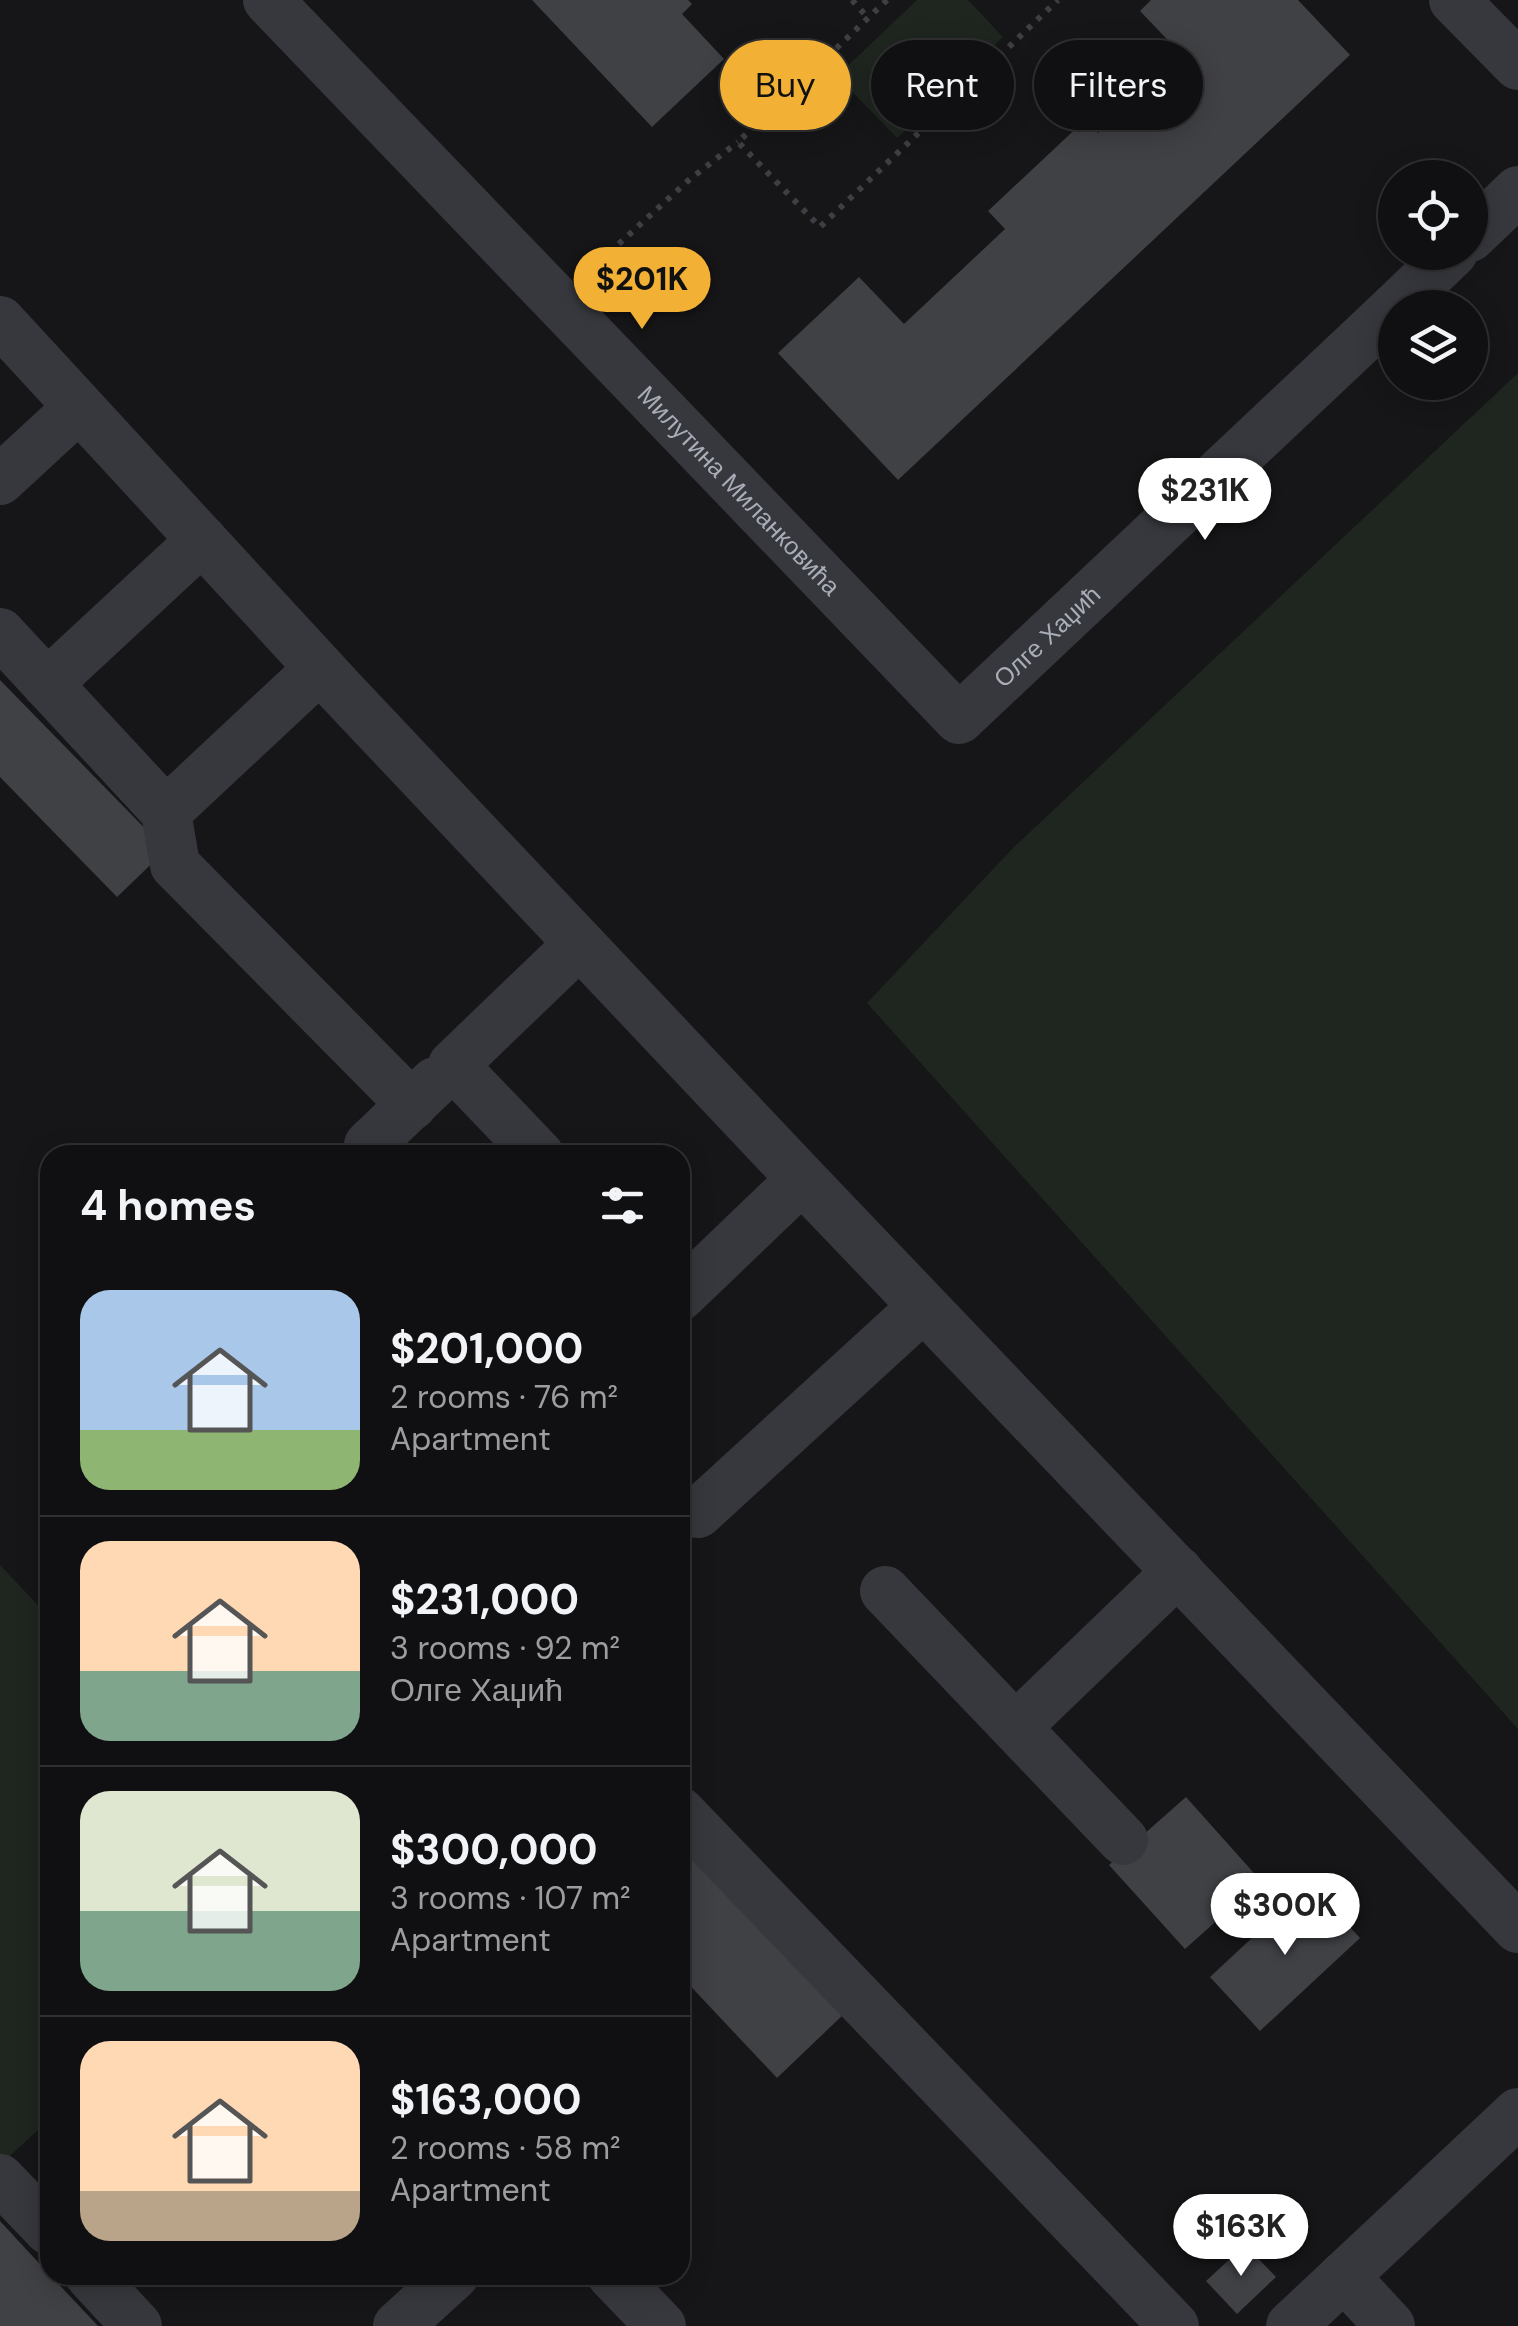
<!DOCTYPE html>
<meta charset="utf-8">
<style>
:root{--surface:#101012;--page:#1e1e20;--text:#f1f3f6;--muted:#9c9d9f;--line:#303032;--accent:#f2b134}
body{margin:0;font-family:"DM Sans",sans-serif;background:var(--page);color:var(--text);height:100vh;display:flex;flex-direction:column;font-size:38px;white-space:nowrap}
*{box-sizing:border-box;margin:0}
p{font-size:32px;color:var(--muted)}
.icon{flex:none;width:55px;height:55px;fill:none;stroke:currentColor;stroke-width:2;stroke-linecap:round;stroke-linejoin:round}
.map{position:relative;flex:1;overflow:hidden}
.sheet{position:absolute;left:40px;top:1145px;width:650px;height:1140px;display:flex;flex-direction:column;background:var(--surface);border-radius:30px;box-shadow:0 5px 25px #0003,0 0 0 2px var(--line)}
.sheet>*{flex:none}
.guide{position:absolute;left:720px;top:40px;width:648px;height:90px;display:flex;gap:20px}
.controls{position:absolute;left:1378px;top:160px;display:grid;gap:20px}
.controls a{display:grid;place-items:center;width:110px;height:110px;border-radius:50%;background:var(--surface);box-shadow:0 5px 25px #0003,0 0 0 2px var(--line);font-size:50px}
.price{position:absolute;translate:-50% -85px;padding:0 22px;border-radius:35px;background:#fff;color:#222;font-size:32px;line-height:65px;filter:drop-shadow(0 2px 5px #0008)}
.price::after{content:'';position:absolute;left:50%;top:60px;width:30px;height:22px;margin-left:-15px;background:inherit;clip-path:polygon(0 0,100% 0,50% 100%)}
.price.on{background:var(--accent);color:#111}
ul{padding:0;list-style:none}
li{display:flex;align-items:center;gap:30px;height:250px;padding:0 40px}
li+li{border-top:2px solid var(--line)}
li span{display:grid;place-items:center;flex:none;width:280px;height:200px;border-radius:30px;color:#555}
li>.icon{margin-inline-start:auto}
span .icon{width:120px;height:120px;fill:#fffc;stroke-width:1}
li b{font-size:42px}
h2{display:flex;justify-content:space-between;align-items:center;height:120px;padding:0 40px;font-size:42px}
.chip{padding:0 35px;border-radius:45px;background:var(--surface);box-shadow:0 5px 25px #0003,0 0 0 2px var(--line);font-size:35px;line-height:90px}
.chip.on{background:var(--accent);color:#111}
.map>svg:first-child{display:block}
.green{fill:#1e261f}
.building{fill:#404145}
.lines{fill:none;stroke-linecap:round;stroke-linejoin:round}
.path{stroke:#3d3f44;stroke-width:6;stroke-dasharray:5 8;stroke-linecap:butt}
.minor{stroke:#37383d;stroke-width:50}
.labels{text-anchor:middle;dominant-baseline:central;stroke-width:8;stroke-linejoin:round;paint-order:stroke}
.street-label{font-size:25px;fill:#a8adb8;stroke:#111113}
</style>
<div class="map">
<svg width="1518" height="2326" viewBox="0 0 1518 2326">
<rect width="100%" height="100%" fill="#161618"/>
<g class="green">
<polygon points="917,0 968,0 1003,37 897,138 837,76"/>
<polygon points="1518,373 1518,1729 867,1003 1013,848"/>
<polygon points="0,1565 50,1618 50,2119 0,2165"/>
</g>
<g class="building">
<polygon points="532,0 688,0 692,4 682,14 724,59 652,127"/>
<polygon points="1151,0 1298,0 1350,55 898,480 778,353 859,277 904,324 1005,229 988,211 1085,120 1098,133 1182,55 1140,11"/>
<polygon points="0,680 166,850 117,897 0,777"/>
<polygon points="1186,1797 1261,1881 1185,1949 1109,1865"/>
<polygon points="680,1839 845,2013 777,2078 680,1975"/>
<polygon points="1310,1884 1360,1938 1260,2031 1210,1977"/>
<polygon points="0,2221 50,2275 98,2326 0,2326"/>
<polygon points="1245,2245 1276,2277 1237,2314 1206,2281"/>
</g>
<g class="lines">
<g class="path">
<polyline points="852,0 868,18"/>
<polyline points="887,0 738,142 820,227 1058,0"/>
<polyline points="648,291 611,251 690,179 738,142"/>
</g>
<g class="minor">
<path id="s1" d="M268,0L959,719L1395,308"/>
<polyline points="1454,0 1518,65"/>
<polyline points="1470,237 1518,191"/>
<polyline points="1395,308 1453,252"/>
<polyline points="0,321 342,692 802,1179 1518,1928"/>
<polyline points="0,480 79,407"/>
<polyline points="0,633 166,812 320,668"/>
<polyline points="47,684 202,540"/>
<polyline points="166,812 175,865 412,1105"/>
<polyline points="369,1145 435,1082"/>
<polyline points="539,1155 453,1065 579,944"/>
<polyline points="680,1296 802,1179"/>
<polyline points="698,1513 923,1307"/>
<polyline points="885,1591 1123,1840"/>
<polyline points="1017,1726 1178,1571"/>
<polyline points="680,1812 1174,2326"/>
<polyline points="0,2179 49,2230"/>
<polyline points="90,2275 137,2326"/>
<polyline points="612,2275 661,2326"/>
<polyline points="1344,2276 1390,2326"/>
<polyline points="398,2326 454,2275"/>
<polyline points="1291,2326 1518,2113"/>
</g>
</g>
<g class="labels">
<g class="street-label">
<text stroke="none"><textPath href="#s1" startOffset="680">Милутина Миланковића</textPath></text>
<text stroke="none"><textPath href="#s1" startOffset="1118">Олге Хаџић</textPath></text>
</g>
</g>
</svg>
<div class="controls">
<a><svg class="icon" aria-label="locate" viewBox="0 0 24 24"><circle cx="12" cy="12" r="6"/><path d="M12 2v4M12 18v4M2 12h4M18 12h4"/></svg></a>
<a><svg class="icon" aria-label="layers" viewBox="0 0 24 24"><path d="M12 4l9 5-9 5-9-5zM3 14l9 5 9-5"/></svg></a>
</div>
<b class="price on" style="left:642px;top:332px">$201K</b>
<b class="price" style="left:1205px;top:543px">$231K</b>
<b class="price" style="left:1285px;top:1958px">$300K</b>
<b class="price" style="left:1241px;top:2279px">$163K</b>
<div class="guide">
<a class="chip on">Buy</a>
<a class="chip">Rent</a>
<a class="chip">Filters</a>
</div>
<section class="sheet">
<h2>4 homes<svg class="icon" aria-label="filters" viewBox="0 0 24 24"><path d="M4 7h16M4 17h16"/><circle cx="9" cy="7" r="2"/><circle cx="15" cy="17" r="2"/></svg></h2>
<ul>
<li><span style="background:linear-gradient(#a9c7e8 70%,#8fb573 0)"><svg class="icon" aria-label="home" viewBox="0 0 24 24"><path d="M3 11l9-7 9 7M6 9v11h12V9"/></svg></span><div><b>$201,000</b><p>2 rooms · 76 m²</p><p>Apartment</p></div></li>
<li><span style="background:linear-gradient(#ffd9b3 65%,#7fa58c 0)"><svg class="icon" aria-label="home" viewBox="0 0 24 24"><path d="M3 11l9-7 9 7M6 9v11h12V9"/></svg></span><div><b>$231,000</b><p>3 rooms · 92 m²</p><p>Олге Хаџић</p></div></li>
<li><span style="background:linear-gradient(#dfe7d0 60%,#7fa58c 0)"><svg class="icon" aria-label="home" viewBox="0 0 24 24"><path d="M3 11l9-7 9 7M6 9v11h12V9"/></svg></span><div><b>$300,000</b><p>3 rooms · 107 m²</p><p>Apartment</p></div></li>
<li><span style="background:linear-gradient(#ffd9b3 75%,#b9a48a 0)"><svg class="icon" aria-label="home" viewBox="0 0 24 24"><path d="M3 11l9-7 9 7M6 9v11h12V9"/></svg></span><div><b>$163,000</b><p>2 rooms · 58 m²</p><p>Apartment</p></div></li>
</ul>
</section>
</div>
